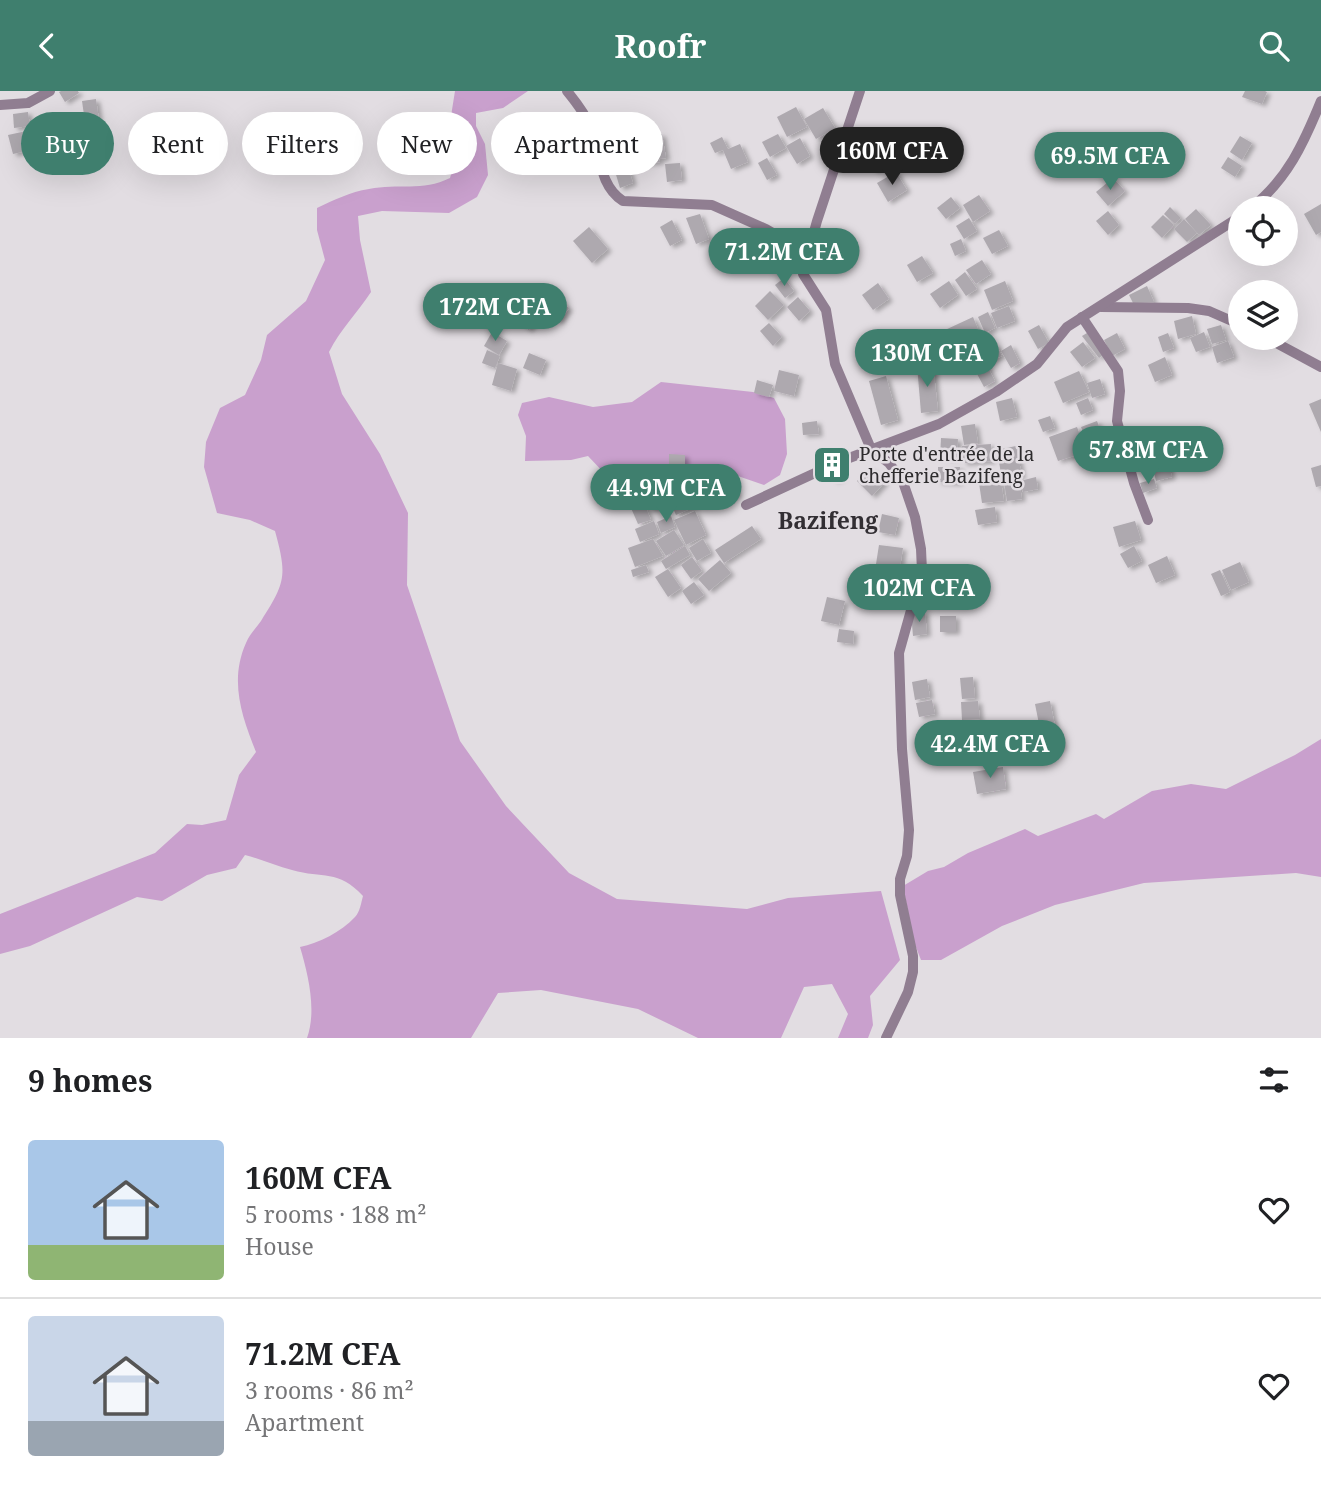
<!DOCTYPE html>
<meta charset="utf-8">
<style>
:root{--surface:#fff;--page:#f2f2f2;--text:#202124;--muted:#757577;--line:#e0e0e0;--accent:#3f7f6e}
body{margin:0;font-family:"Noto Serif",serif;background:var(--page);color:var(--text);height:100vh;display:flex;flex-direction:column;font-size:26px;white-space:nowrap}
*{box-sizing:border-box;margin:0}
p{font-size:23px;color:var(--muted)}
.icon{flex:none;width:38px;height:38px;fill:none;stroke:currentColor;stroke-width:2;stroke-linecap:round;stroke-linejoin:round}
.map{position:relative;height:947px;overflow:hidden}
.details{display:flex;flex-direction:column;background:var(--surface);flex:1}
.details>*{flex:none}
.top-card{position:absolute;left:21px;top:21px;width:700px;height:63px;display:flex;gap:14px}
.tools{position:absolute;left:1228px;top:105px;display:grid;gap:14px}
.tools a{display:grid;place-items:center;width:70px;height:70px;border-radius:50%;background:var(--surface);box-shadow:0 7px 28px #0002;font-size:35px}
.price{position:absolute;translate:-50% -60px;padding:0 16px;border-radius:24px;background:var(--accent);color:#fff;font-size:23px;line-height:46px;filter:drop-shadow(0 2px 4px #0008)}
.price::after{content:'';position:absolute;left:50%;top:42px;width:21px;height:16px;margin-left:-10px;background:inherit;clip-path:polygon(0 0,100% 0,50% 100%)}
.price.on{background:#222;color:#fff}
ul{padding:0;list-style:none}
li{display:flex;align-items:center;gap:21px;height:175px;padding:0 28px}
li+li{border-top:2px solid var(--line)}
li span{display:grid;place-items:center;flex:none;width:196px;height:140px;border-radius:7px;color:#555}
li>.icon{margin-inline-start:auto}
span .icon{width:84px;height:84px;fill:#fffc;stroke-width:1}
li b{font-size:30px}
h2{display:flex;justify-content:space-between;align-items:center;height:84px;padding:0 28px;font-size:30px}
.pill{padding:0 24px;border-radius:32px;background:var(--surface);box-shadow:0 7px 28px #0002;font-size:24px;line-height:63px}
.pill.on{background:var(--accent);color:#fff}
header{display:flex;justify-content:space-between;align-items:center;height:91px;padding:0 28px;background:var(--accent);color:#fff;font-size:32px;font-weight:700}
.map>svg:first-child{display:block}
.green{fill:#c9a0cd}
.building{fill:#aea9af;filter:url(#shadow)}
.lines{fill:none;stroke-linecap:round;stroke-linejoin:round}
.street{stroke:#907e91;stroke-width:10}
.labels{text-anchor:middle;dominant-baseline:central;stroke-width:5;stroke-linejoin:round;paint-order:stroke}
.poi-label{font-size:19px;fill:#2d2b2d;stroke:#e2dde2;text-anchor:start}
.quarter-label{font-size:23px;font-weight:bold;fill:#322e33;stroke:#e2dde2}
</style>
<header><svg class="icon" aria-label="back" viewBox="0 0 24 24"><path d="M15 5l-7 7 7 7"/></svg>Roofr<svg class="icon" aria-label="search" viewBox="0 0 24 24"><circle cx="10" cy="10" r="6"/><path d="M15 15l6 6"/></svg></header>
<div class="map">
<svg width="1321" height="947" viewBox="0 0 1321 947">
<defs>
<filter id="shadow"><feDropShadow dx="4" dy="2.5" stdDeviation="2" flood-color="#0004"/></filter>
</defs>
<rect width="100%" height="100%" fill="#e2dde2"/>
<g class="green">
<path d="M455,0H528L503,17L476,22V35L485,53L488,84L477,106L449,122L382,120L358,125L360,149L371,201C357,222 340,239 329,261L342,303L380,363L408,422L407,494L460,650L506,715L569,782L617,808L747,818L788,807L881,800L900,869L870,905L873,934L868,947H838L848,923L832,893L804,896L781,947H698L638,918L541,899L498,902L471,947H307C317,919 308,883 300,856C319,852 341,841 355,826C360,821 361,812 363,805C338,778 323,788 292,779C276,775 261,768 245,764L236,777L207,784L162,810L137,806L30,855L0,863V823L155,762L187,733L202,734L226,729L239,684L256,661C242,626 229,590 246,552C249,544 256,537 261,530C286,491 287,484 275,440L250,429L217,422L204,376L206,351L220,317L245,304L261,269L267,244L306,210L325,169L317,139V117C334,109 350,101 369,98C398,92 422,101 450,87L454,73L448,44Z"/>
<polygon points="661,291 753,301 774,307 785,328 787,363 780,384 764,394 732,383 701,386 678,395 651,393 635,406 606,384 588,365 571,369 525,370 526,345 518,324 522,312 549,306 593,316 632,311"/>
<polygon points="1321,648 1321,786 1296,782 1144,792 1055,814 1002,835 941,869 921,869 914,851 903,795 928,780 944,776 968,762 1025,738 1038,745 1096,723 1104,728 1152,700 1191,693 1226,698 1295,664"/>
</g>
<g class="building">
<polygon points="61,0 78,0 79,2 65,11 59,1"/>
<polygon points="1245,0 1265,0 1267,1 1262,13 1242,6"/>
<polygon points="96,8 99,29 85,31 82,10"/>
<polygon points="796,16 807,36 787,46 777,26"/>
<polygon points="823,17 835,37 816,48 804,28"/>
<polygon points="28,21 30,35 14,37 13,23"/>
<polygon points="31,39 35,58 13,63 8,44"/>
<polygon points="662,43 666,67 659,68 660,71 637,73 636,70 628,71 625,47"/>
<polygon points="778,43 786,57 770,66 762,51"/>
<polygon points="1240,45 1252,52 1242,69 1230,61"/>
<polygon points="722,46 728,58 740,53 748,71 731,78 723,59 715,62 710,52"/>
<polygon points="800,47 810,65 797,73 786,55"/>
<polygon points="882,50 893,69 874,80 863,61"/>
<polygon points="80,56 96,56 96,69 80,70"/>
<polygon points="1116,56 1128,68 1118,76 1107,64"/>
<polygon points="1228,66 1242,75 1235,86 1221,77"/>
<polygon points="767,67 777,84 767,89 758,72"/>
<polygon points="680,72 682,89 667,91 665,73"/>
<polygon points="627,73 633,92 620,97 614,77"/>
<polygon points="896,81 907,99 888,111 877,92"/>
<polygon points="1113,87 1125,100 1108,115 1096,101"/>
<polygon points="979,104 990,120 973,131 963,114"/>
<polygon points="951,106 960,117 946,128 937,117"/>
<polygon points="1321,113 1321,141 1316,144 1304,123"/>
<polygon points="1170,116 1181,127 1175,133 1164,123"/>
<polygon points="1196,118 1211,134 1199,144 1185,128"/>
<polygon points="1108,120 1119,134 1108,144 1096,130"/>
<polygon points="700,123 709,148 696,153 686,127"/>
<polygon points="1163,124 1174,134 1162,147 1151,136"/>
<polygon points="969,127 977,140 964,148 956,135"/>
<polygon points="1184,128 1197,142 1187,151 1174,138"/>
<polygon points="672,129 682,149 670,155 660,136"/>
<polygon points="589,136 608,158 592,172 573,150"/>
<polygon points="999,139 1008,155 992,163 983,147"/>
<polygon points="961,148 966,160 955,165 950,153"/>
<polygon points="922,165 933,182 917,191 907,174"/>
<polygon points="982,169 991,183 976,193 966,179"/>
<polygon points="965,181 977,198 966,205 955,189"/>
<polygon points="784,187 794,200 785,207 775,194"/>
<polygon points="949,190 958,204 940,217 930,203"/>
<polygon points="1005,190 1013,210 992,219 984,199"/>
<polygon points="878,192 889,208 873,219 862,204"/>
<polygon points="1147,195 1154,211 1133,212 1129,204"/>
<polygon points="770,200 784,214 768,229 755,215"/>
<polygon points="550,203 569,217 559,231 540,217"/>
<polygon points="798,206 810,220 799,230 787,216"/>
<polygon points="489,212 503,223 492,239 478,229"/>
<polygon points="519,215 537,227 529,239 511,227"/>
<polygon points="1009,215 1015,230 997,237 991,222"/>
<polygon points="988,221 995,237 985,242 978,226"/>
<polygon points="1192,225 1196,243 1178,248 1174,230"/>
<polygon points="973,226 981,245 954,258 945,239"/>
<polygon points="769,232 782,246 773,255 760,240"/>
<polygon points="1039,234 1049,252 1038,258 1028,240"/>
<polygon points="1221,234 1226,249 1212,253 1207,238"/>
<polygon points="492,241 507,250 499,264 484,255"/>
<polygon points="1204,241 1210,256 1196,261 1190,247"/>
<polygon points="1087,242 1103,264 1099,267 1082,245"/>
<polygon points="1117,242 1125,258 1112,265 1104,249"/>
<polygon points="1168,242 1174,257 1163,261 1158,246"/>
<polygon points="1228,250 1234,266 1217,272 1212,256"/>
<polygon points="1083,251 1095,267 1082,276 1070,261"/>
<polygon points="965,253 973,265 961,272 954,260"/>
<polygon points="996,253 1002,265 984,273 978,261"/>
<polygon points="1011,254 1020,272 1011,277 1001,260"/>
<polygon points="487,259 500,265 495,277 482,272"/>
<polygon points="529,262 546,269 540,284 523,277"/>
<polygon points="1165,266 1172,284 1155,291 1148,274"/>
<polygon points="498,272 517,278 511,300 492,294"/>
<polygon points="933,273 938,320 921,322 917,274"/>
<polygon points="986,273 995,290 984,296 975,279"/>
<polygon points="779,279 799,284 794,305 774,300"/>
<polygon points="1079,280 1089,301 1063,312 1054,291"/>
<polygon points="886,285 898,329 881,334 869,290"/>
<polygon points="1100,288 1105,303 1092,307 1087,292"/>
<polygon points="757,289 773,294 769,306 754,302"/>
<polygon points="1012,307 1017,326 1000,330 996,311"/>
<polygon points="1088,307 1093,319 1081,324 1076,312"/>
<polygon points="1321,308 1321,341 1309,313"/>
<polygon points="1050,325 1055,337 1043,341 1038,329"/>
<polygon points="817,330 819,343 803,344 802,332"/>
<polygon points="1097,330 1104,349 1088,355 1081,336"/>
<polygon points="975,333 978,352 964,354 961,335"/>
<polygon points="1077,336 1086,361 1058,370 1049,346"/>
<polygon points="941,347 958,348 957,368 940,367"/>
<polygon points="991,353 992,370 963,372 962,355"/>
<polygon points="1016,355 1022,385 1002,389 997,359"/>
<polygon points="830,359 842,386 834,390 822,363"/>
<polygon points="669,363 685,364 685,376 669,376"/>
<polygon points="1167,366 1172,386 1156,390 1151,370"/>
<polygon points="1321,374 1321,395 1316,396 1311,377"/>
<polygon points="938,376 960,376 959,392 938,391"/>
<polygon points="870,377 885,391 872,405 857,390"/>
<polygon points="1036,386 1038,398 1023,401 1020,390"/>
<polygon points="731,387 737,404 701,415 695,399"/>
<polygon points="1154,388 1157,397 1143,402 1140,392"/>
<polygon points="1019,389 1022,408 1007,410 1004,391"/>
<polygon points="1001,390 1004,410 982,412 979,392"/>
<polygon points="667,394 673,413 649,419 644,400"/>
<polygon points="695,405 699,414 676,424 672,415"/>
<polygon points="644,412 651,429 638,433 631,417"/>
<polygon points="995,416 997,431 978,434 975,419"/>
<polygon points="695,420 706,444 686,454 674,429"/>
<polygon points="882,423 899,427 895,444 878,441"/>
<polygon points="671,425 675,436 661,442 657,431"/>
<polygon points="654,430 659,443 640,451 635,438"/>
<polygon points="1135,430 1141,449 1119,456 1113,436"/>
<polygon points="752,435 761,448 724,472 715,459"/>
<polygon points="674,439 684,454 666,465 656,450"/>
<polygon points="653,448 663,465 635,476 628,457"/>
<polygon points="703,448 711,462 697,470 689,457"/>
<polygon points="879,454 903,457 900,476 876,473"/>
<polygon points="685,455 690,464 666,478 661,470"/>
<polygon points="1134,455 1142,470 1128,477 1120,463"/>
<polygon points="1167,465 1175,484 1156,492 1148,474"/>
<polygon points="692,466 702,480 691,488 681,474"/>
<polygon points="720,469 731,482 709,500 698,488"/>
<polygon points="1240,471 1249,491 1231,499 1222,479"/>
<polygon points="646,474 649,481 633,486 631,479"/>
<polygon points="668,478 681,497 668,506 655,486"/>
<polygon points="1220,479 1230,501 1221,505 1211,483"/>
<polygon points="694,491 704,504 691,513 682,500"/>
<polygon points="827,506 845,510 839,534 821,530"/>
<polygon points="925,521 927,543 913,545 911,522"/>
<rect x="940" y="525" width="16" height="16"/>
<polygon points="839,538 854,540 853,553 837,551"/>
<polygon points="973,586 975,607 962,608 960,587"/>
<polygon points="927,588 930,606 915,609 912,591"/>
<polygon points="932,609 935,623 919,626 916,612"/>
<polygon points="978,610 980,628 962,629 961,611"/>
<polygon points="1050,610 1055,635 1040,638 1035,613"/>
<polygon points="961,629 963,653 933,655 931,632"/>
<polygon points="1038,636 1045,656 1029,662 1022,642"/>
<polygon points="1056,637 1062,656 1048,660 1043,640"/>
<polygon points="1003,676 1006,698 977,703 973,681"/>
</g>
<g class="lines">
<g class="street">
<path d="M567,0C576,11 586,24 591,37C601,62 598,94 623,110L712,114L766,138L807,162L803,183L826,219L835,273L871,358L889,372L903,391L915,426L921,458L922,480L899,562L902,658L909,739L907,765L900,788V804L913,865V881L908,901L886,947"/>
<polyline points="0,14 28,12 50,0"/>
<path d="M1251,117C1287,89 1304,52 1321,10"/>
<polyline points="807,166 817,130 860,0"/>
<polyline points="1101,216 1188,217 1209,220 1241,234"/>
<polyline points="1082,226 1118,280 1120,300 1117,330 1134,392 1148,429"/>
<polyline points="1267,247 1321,276"/>
<polyline points="836,372 939,333 996,301 1037,273 1067,236 1241,125"/>
<polyline points="746,414 828,376"/>
</g>
</g>
<defs>
<symbol id="building-square" viewBox="-11 -11 22 22"><rect x="-9" y="-9" width="18" height="18" rx="4" fill="#3f7f6e" stroke="#e2dde2"/><path d="M-4-6H4V6H1V3H-1V6H-4ZM-2.5-4.3h1.7v1.8h-1.7ZM.8-4.3h1.7v1.8H.8ZM-2.5-1h1.7V.8h-1.7ZM.8-1h1.7V.8H.8Z" fill="#fff"/></symbol>
</defs>
<g fill-rule="evenodd">
<use href="#building-square" x="810" y="352" width="44" height="44"/>
</g>
<g class="labels">
<g class="poi-label">
<text x="859" y="363">Porte d'entrée de la<tspan x="859" dy="22">chefferie Bazifeng</tspan></text>
</g>
<g class="quarter-label">
<text x="828" y="429">Bazifeng</text>
</g>
</g>
</svg>
<div class="tools">
<a><svg class="icon" aria-label="locate" viewBox="0 0 24 24"><circle cx="12" cy="12" r="6"/><path d="M12 2v4M12 18v4M2 12h4M18 12h4"/></svg></a>
<a><svg class="icon" aria-label="layers" viewBox="0 0 24 24"><path d="M12 4l9 5-9 5-9-5zM3 14l9 5 9-5"/></svg></a>
</div>
<b class="price on" style="left:892px;top:96px">160M CFA</b>
<b class="price" style="left:1110px;top:101px">69.5M CFA</b>
<b class="price" style="left:784px;top:197px">71.2M CFA</b>
<b class="price" style="left:495px;top:252px">172M CFA</b>
<b class="price" style="left:927px;top:298px">130M CFA</b>
<b class="price" style="left:1148px;top:395px">57.8M CFA</b>
<b class="price" style="left:666px;top:433px">44.9M CFA</b>
<b class="price" style="left:919px;top:533px">102M CFA</b>
<b class="price" style="left:990px;top:689px">42.4M CFA</b>
<div class="top-card">
<a class="pill on">Buy</a>
<a class="pill">Rent</a>
<a class="pill">Filters</a>
<a class="pill">New</a>
<a class="pill">Apartment</a>
</div>
</div>
<section class="details">
<h2>9 homes<svg class="icon" aria-label="filters" viewBox="0 0 24 24"><path d="M4 7h16M4 17h16"/><circle cx="9" cy="7" r="2"/><circle cx="15" cy="17" r="2"/></svg></h2>
<ul>
<li><span style="background:linear-gradient(#a9c7e8 75%,#8fb573 0)"><svg class="icon" aria-label="home" viewBox="0 0 24 24"><path d="M3 11l9-7 9 7M6 9v11h12V9"/></svg></span><div><b>160M CFA</b><p>5 rooms · 188 m²</p><p>House</p></div><svg class="icon" aria-label="heart" viewBox="0 0 24 24"><path d="M12 20l-8-8c-3-5 5-10 8-4 3-6 11-1 8 4z"/></svg></li>
<li><span style="background:linear-gradient(#c9d6e8 75%,#9aa5b1 0)"><svg class="icon" aria-label="home" viewBox="0 0 24 24"><path d="M3 11l9-7 9 7M6 9v11h12V9"/></svg></span><div><b>71.2M CFA</b><p>3 rooms · 86 m²</p><p>Apartment</p></div><svg class="icon" aria-label="heart" viewBox="0 0 24 24"><path d="M12 20l-8-8c-3-5 5-10 8-4 3-6 11-1 8 4z"/></svg></li>
</ul>
</section>
